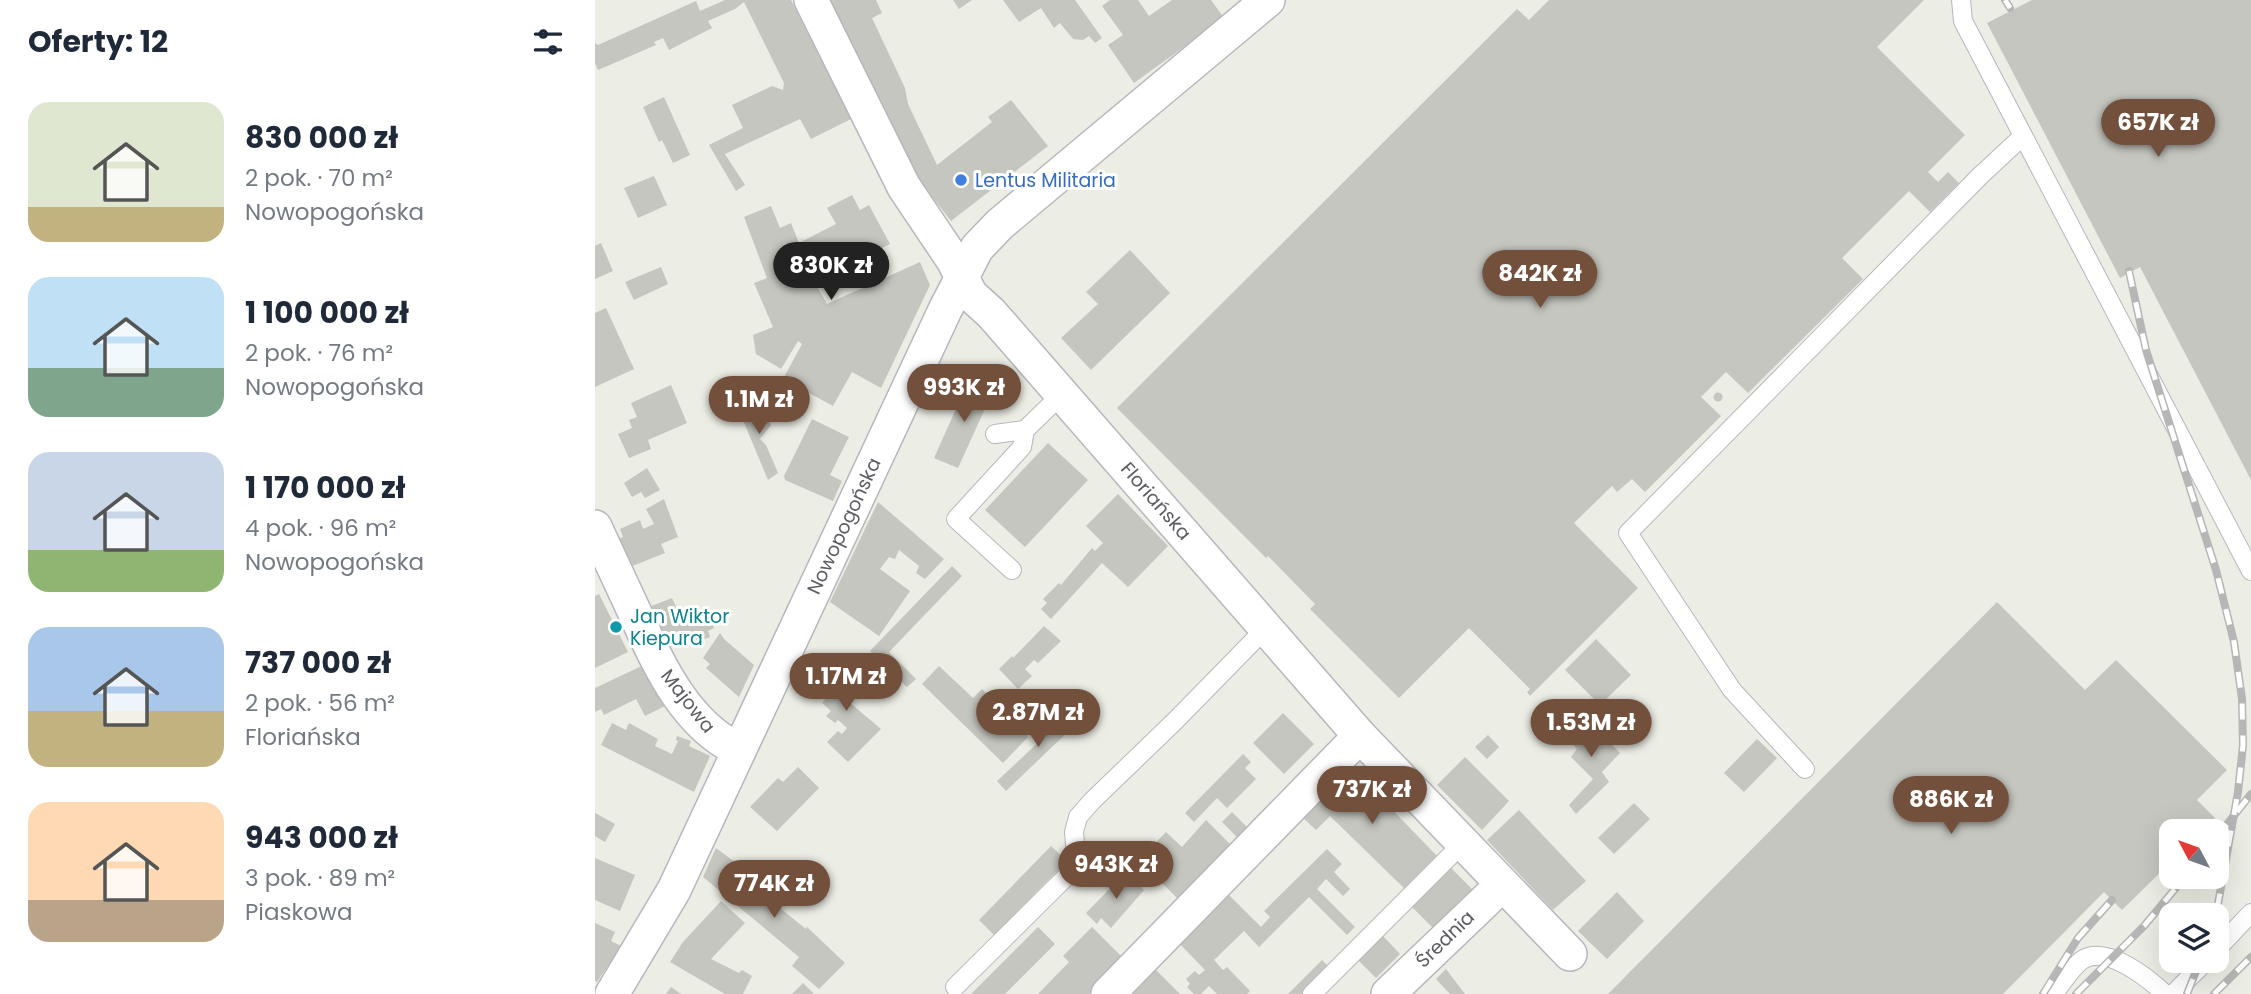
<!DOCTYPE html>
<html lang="pl">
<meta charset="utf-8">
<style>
:root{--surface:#fff;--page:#f2f2f3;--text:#1f2937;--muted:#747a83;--accent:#72503b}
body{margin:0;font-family:Poppins,sans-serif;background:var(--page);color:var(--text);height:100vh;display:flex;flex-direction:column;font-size:26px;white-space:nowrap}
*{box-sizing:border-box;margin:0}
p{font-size:23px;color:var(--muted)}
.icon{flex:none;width:38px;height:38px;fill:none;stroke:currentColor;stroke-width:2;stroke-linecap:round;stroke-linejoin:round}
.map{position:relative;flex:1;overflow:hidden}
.sheet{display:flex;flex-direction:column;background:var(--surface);width:595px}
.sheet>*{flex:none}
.needle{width:46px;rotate:311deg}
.fabs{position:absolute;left:1564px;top:819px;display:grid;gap:14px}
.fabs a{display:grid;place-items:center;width:70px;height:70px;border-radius:14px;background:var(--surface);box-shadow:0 7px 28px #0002;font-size:35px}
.price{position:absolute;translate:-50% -60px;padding:0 16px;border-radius:24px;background:var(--accent);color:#fff;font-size:23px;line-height:46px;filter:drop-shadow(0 2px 4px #0008)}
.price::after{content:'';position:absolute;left:50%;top:42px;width:21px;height:16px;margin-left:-10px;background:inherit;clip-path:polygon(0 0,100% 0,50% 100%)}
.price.selected{background:#222;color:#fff}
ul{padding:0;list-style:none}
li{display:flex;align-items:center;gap:21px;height:175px;padding:0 28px}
li span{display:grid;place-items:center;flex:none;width:196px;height:140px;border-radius:21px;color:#555}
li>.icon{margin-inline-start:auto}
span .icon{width:84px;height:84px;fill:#fffc;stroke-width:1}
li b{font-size:30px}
h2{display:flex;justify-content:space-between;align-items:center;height:84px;padding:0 28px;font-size:30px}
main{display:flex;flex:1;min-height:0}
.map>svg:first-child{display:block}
.building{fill:#c5c6bf}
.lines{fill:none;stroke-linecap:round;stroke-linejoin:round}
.service-casing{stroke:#b6b7bd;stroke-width:20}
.minor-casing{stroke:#b6b7bd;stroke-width:36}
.service{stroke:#fff;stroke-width:18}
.minor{stroke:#fff;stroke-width:33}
.rail-casing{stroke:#b6b6b7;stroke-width:8}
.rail{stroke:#fff;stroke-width:5;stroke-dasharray:16;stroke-linecap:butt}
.shop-dot{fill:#3f7fe0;stroke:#fff;stroke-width:2.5}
.culture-dot{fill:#0f9aa8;stroke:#fff;stroke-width:2.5}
.labels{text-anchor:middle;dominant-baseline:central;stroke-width:6;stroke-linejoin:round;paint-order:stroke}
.shop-label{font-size:19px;fill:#366cbe;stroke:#fff;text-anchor:start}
.street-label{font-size:19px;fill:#5c5d63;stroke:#fff}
.culture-label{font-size:19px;fill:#0d838f;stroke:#fff;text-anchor:start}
</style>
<main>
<section class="sheet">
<h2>Oferty: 12<svg class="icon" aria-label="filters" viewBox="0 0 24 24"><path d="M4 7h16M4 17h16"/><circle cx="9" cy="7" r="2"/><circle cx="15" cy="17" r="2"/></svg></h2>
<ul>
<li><span style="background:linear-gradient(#dfe7d0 75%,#c2b280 0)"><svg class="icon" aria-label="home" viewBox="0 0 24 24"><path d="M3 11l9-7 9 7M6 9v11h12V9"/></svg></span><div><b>830 000 zł</b><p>2 pok. · 70 m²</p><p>Nowopogońska</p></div></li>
<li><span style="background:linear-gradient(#bfe0f5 65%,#7fa58c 0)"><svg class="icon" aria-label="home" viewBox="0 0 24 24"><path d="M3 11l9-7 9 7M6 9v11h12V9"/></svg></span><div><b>1 100 000 zł</b><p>2 pok. · 76 m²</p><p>Nowopogońska</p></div></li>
<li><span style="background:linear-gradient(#c9d6e8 70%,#8fb573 0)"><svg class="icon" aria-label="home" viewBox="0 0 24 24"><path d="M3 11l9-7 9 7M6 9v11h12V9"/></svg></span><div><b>1 170 000 zł</b><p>4 pok. · 96 m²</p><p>Nowopogońska</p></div></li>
<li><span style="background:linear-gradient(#a9c7e8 60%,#c2b280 0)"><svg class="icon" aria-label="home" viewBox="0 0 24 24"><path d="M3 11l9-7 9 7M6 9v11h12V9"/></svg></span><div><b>737 000 zł</b><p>2 pok. · 56 m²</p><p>Floriańska</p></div></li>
<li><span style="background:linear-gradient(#ffd9b3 70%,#b9a48a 0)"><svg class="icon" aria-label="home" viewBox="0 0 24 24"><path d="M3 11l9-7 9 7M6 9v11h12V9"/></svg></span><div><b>943 000 zł</b><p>3 pok. · 89 m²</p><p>Piaskowa</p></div></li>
</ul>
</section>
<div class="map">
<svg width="1656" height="994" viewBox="0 0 1656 994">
<rect width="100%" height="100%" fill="#ecede4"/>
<g class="building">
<polygon points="130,0 196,0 256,119 216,139 205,119 130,154 150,185 141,191 114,145 148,128 137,105 177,86 188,90 189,83 149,2 140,9 113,21 117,28 74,50 68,38 59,42 61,45 3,70 0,63 0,43 3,45 101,1 105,11"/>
<polygon points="230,0 281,0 287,13 277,18 310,88 313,104 342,165 397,122 393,117 416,100 453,146 356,221 323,179"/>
<polygon points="358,0 377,0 364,9"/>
<polygon points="408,0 480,0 507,38 500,43 494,36 488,40 478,39 465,23 459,28 446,8 424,22"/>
<polygon points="515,0 543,0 554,16 577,0 616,0 629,18 539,83 513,45 528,35 507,6"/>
<polygon points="954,0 1329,0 1282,47 1370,135 1333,172 1343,182 1353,172 1364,183 1335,212 1314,191 1247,258 1268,279 1153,393 1131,372 1106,397 1126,416 1050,492 1037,479 1022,492 1017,486 979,523 1043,588 935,696 932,692 935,689 874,628 804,698 715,609 720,604 673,556 671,558 522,408 922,9 934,20"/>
<polygon points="1437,0 1656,0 1656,480 1545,267 1525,278 1392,23"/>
<polygon points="69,97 95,155 78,163 67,140 64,142 48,107"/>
<polygon points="59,176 72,205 43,218 29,188"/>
<polygon points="257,195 265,210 274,205 295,244 251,266 254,271 238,279 236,274 220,283 232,304 325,262 335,285 286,388 257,372 238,406 188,379 207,344 203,341 186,369 161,354 158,335 178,327 159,283 172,278 149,217 176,206 185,228 196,223 204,243 241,224 232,208"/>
<polygon points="6,243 18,271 0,279 0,246"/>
<polygon points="535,250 575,293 496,370 466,338 503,304 491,292"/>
<polygon points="66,267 73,284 39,300 30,282"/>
<polygon points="11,308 39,369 0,387 0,313"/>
<polygon points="374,380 398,391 363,468 339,458"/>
<polygon points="76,385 92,423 53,440 56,449 34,458 23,434 37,428 34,420 42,417 36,403"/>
<circle cx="1123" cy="397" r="4.5"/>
<polygon points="164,402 176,425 165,439 171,445 183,473 173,480 145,413"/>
<polygon points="217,419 254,437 235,475 247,481 238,501 190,480 189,476"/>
<polygon points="453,443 493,480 430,547 390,510"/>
<polygon points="52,468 65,490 50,498 46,492 37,497 29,483"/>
<polygon points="523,494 573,546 533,587 507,563 456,619 446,609 452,603 448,599 464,583 466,585 497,548 500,551 508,543 491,526"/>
<polygon points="69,499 83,537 66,544 70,553 35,567 24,539 28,537 25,529 45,520 48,529 59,524 51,509"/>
<polygon points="283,502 349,559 330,579 321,573 324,566 304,550 300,559 294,557 285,569 315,591 284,636 235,602"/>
<polygon points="357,566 367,576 294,652 321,679 312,687 275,651"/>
<polygon points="4,594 33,652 0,668 0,596"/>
<polygon points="77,598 82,609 88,607 92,616 111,609 119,628 113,631 115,637 97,644 95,638 68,650 51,608"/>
<polygon points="1402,602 1490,690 1521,660 1632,770 1602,800 1620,818 1607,831 1577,831 1577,861 1527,910 1509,892 1408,994 1013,994"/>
<polygon points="449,626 466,641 443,663 439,660 430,669 437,676 423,689 404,669 417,656 418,658"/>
<polygon points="125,633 129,639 159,665 144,697 111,668 115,664 108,658"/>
<polygon points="1001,639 1036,675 1005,705 970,670"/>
<polygon points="244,657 256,667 252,672 261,680 247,696 286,729 253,762 232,742 243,731 247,734 252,728 243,720 240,723 231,716 236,711 227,703 239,689 226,677"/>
<polygon points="51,664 72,705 50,716 41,699 9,715 6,709 0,712 0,688"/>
<polygon points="344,666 378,698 387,689 433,737 408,763 327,684"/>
<polygon points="461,704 480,725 411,791 402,781 464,723 453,711"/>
<polygon points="688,713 719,744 689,774 658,743"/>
<polygon points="990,717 1025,753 1007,772 1014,782 981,814 974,805 998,779 976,757 982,749 970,735"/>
<polygon points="17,723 31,730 34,723 63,739 60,746 77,754 83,741 81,740 82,736 96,741 94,746 115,756 99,792 6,745"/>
<polygon points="893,735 904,747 892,759 880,747"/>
<polygon points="1162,739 1182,758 1149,792 1129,773"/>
<polygon points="648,754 656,762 650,768 661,779 632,808 622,798 599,822 590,813"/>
<polygon points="870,757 914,801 887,830 842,785"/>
<polygon points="753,764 843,857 811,890 735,816 721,830 705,815"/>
<polygon points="203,767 224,788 182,831 155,807 183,778 188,782"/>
<polygon points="1039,803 1055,819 1019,854 1003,838"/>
<polygon points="924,810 991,881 958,910 892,840"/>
<polygon points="637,812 653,828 643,838 627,822"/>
<polygon points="0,813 20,824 10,842 0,836"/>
<polygon points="611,820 636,845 585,901 544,860 571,832 587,847"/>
<polygon points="456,846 472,861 399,935 384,920"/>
<polygon points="121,848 160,877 152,887 160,893 166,893 211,929 212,927 250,963 224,989 197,966 204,957 108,877"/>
<polygon points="732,849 747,864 739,872 755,889 748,896 731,879 722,889 760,927 752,935 714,897 664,947 649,931 619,960 628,970 632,967 655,991 652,994 622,994 614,986 606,994 599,994 592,987 595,984 591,979 600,971 604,975 610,970 583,942 632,893 666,927 675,917 669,911"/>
<polygon points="0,858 40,875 25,911 0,900"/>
<polygon points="854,866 879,891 840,930 815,905"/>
<polygon points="531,872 549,890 516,928 506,918 502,924 491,913"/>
<polygon points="1022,892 1049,921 1012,959 983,931"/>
<polygon points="126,901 150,923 116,959 144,973 147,970 157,976 148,994 130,994 75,962 88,942"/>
<polygon points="0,923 20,932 16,941 26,946 2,982 0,981"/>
<polygon points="443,927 460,944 410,994 376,994"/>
<polygon points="497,927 529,959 495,994 443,994 474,962 468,956"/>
<polygon points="786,934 805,954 781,978 762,959"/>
<polygon points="727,960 735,968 708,994 693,994"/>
<polygon points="559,968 585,994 532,994"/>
<polygon points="851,969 870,994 855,994 841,979"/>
<polygon points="208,983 219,994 197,994"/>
<polygon points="76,987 86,994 71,994"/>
</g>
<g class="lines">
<defs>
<g id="service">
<polyline points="1366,0 1368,21 1656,571"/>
<polyline points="400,434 430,430"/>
<polyline points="417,570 361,519 427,447 430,430 467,394"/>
<polyline points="1210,769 1137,690 1033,533 1386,175 1428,136"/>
<polyline points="1622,949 1656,913"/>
<polyline points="360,987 482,866 479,832 483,817 497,801 580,721 672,627"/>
<polyline points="717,994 868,843"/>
<path d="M1458,994C1467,984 1476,968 1487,960C1511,944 1553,978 1570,994"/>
<polyline points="1578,994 1611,961"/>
</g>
<g id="minor">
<polyline points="216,0 309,187 358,260 376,295 396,313 765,736 975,954"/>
<path d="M0,527C13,555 26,583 39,611C63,663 89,724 144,750"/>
<polyline points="17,994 79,890 350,310 382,248 405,224 673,0"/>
<polyline points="513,994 765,736"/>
<polyline points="793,994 907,885"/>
</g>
</defs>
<use href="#service" class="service-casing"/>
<use href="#minor" class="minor-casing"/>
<use href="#service" class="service"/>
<use href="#minor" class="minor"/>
<defs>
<g id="rail">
<polyline points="1410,0 1415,8"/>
<polyline points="1534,271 1551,350 1621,570 1639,642 1647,699 1648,745 1643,792 1621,915"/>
<polyline points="1622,837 1656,794"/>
<polyline points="1448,994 1483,938 1517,900"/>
<polyline points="1481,994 1549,926 1590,877"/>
<polyline points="1592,994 1605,961"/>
<polyline points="1619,994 1656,957"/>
</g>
</defs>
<use href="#rail" class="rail-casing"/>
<use href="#rail" class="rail"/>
</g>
<circle class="shop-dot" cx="366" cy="180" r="7"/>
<circle class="culture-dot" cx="21" cy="627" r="7"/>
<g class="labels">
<g class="shop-label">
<text x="380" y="180">Lentus Militaria</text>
</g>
<g class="street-label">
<text transform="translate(561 501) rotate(49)">Floriańska</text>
<text transform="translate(249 526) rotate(-65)">Nowopogońska</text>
<text transform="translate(93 701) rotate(52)">Majowa</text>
<text transform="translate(850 939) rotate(-44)">Średnia</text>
</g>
<g class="culture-label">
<text x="35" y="616">Jan Wiktor<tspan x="35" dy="22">Kiepura</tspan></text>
</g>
</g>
</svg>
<div class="fabs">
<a><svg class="needle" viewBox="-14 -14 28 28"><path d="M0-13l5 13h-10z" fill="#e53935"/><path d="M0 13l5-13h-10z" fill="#747a83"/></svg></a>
<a><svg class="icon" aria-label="layers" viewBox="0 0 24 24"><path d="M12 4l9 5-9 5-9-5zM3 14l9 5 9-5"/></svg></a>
</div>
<b class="price" style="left:1563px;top:159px">657K zł</b>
<b class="price selected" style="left:236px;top:302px">830K zł</b>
<b class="price" style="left:945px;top:310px">842K zł</b>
<b class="price" style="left:369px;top:424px">993K zł</b>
<b class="price" style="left:164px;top:436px">1.1M zł</b>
<b class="price" style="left:251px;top:713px">1.17M zł</b>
<b class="price" style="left:443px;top:749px">2.87M zł</b>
<b class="price" style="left:996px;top:759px">1.53M zł</b>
<b class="price" style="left:777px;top:826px">737K zł</b>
<b class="price" style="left:1356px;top:836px">886K zł</b>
<b class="price" style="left:521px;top:901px">943K zł</b>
<b class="price" style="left:179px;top:920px">774K zł</b>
</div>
</main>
